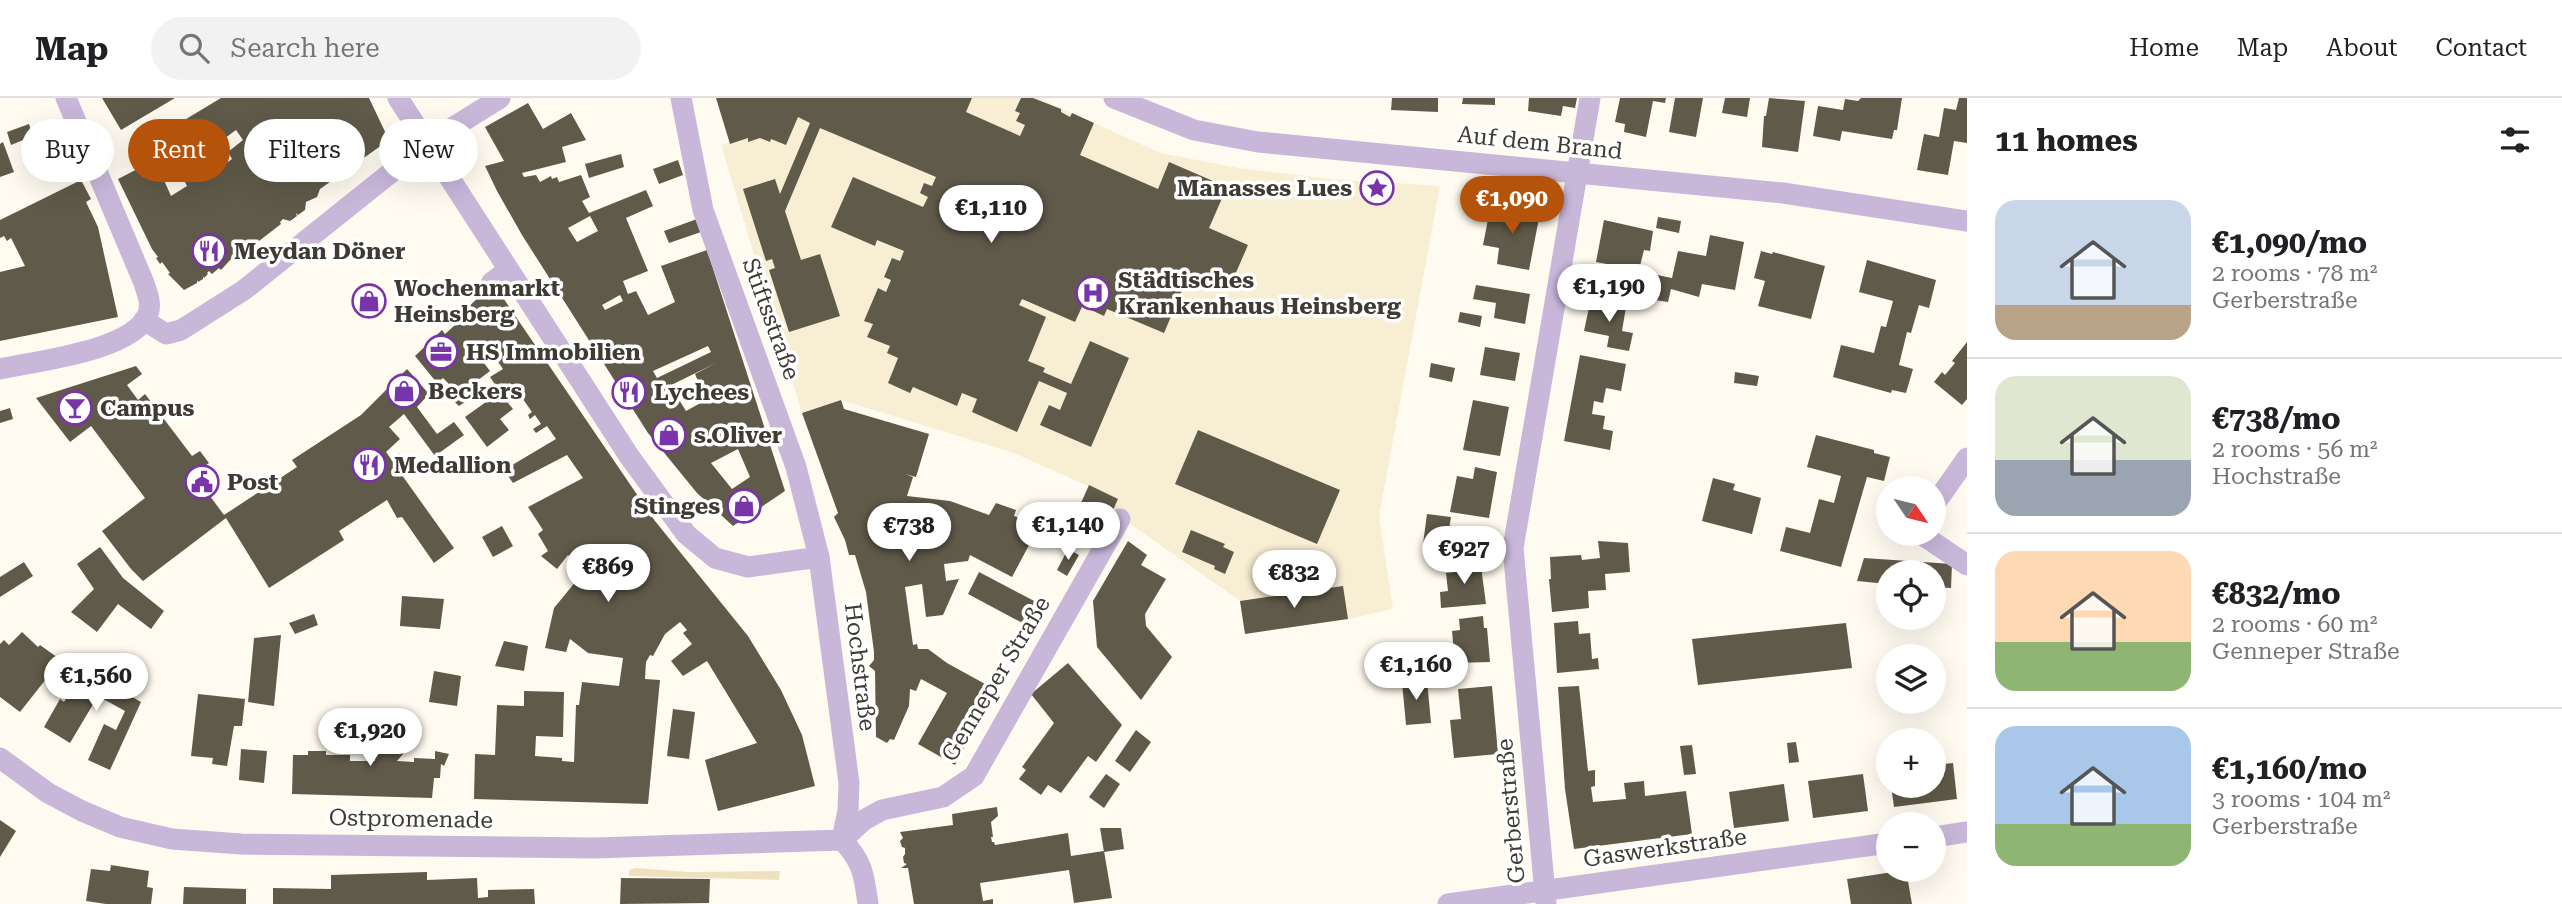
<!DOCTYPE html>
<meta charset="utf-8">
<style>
:root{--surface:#fff;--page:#f2f2f2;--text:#202124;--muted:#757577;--line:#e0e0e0;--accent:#b45309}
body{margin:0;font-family:"Roboto Serif",serif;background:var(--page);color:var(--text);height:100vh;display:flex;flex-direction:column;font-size:26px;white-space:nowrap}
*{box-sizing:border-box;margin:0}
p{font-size:23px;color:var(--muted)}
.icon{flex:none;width:38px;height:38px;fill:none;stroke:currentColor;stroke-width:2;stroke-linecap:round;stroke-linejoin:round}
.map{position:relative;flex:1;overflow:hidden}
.sheet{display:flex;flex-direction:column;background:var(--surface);width:595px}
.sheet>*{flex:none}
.top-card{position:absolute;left:21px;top:21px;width:665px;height:63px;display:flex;gap:14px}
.needle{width:46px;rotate:125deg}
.controls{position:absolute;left:1876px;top:378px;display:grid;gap:14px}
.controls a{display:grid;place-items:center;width:70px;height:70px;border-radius:50%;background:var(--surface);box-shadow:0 7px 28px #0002;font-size:35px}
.price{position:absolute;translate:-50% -60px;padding:0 16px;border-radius:24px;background:#fff;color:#222;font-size:23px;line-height:46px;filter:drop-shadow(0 2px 4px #0008)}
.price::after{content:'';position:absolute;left:50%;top:42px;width:21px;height:16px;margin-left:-10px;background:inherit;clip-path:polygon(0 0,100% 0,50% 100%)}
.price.on{background:var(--accent);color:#fff}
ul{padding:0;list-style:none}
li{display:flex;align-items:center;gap:21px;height:175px;padding:0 28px}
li+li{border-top:2px solid var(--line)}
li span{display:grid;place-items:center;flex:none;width:196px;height:140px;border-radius:21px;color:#555}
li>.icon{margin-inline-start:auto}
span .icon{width:84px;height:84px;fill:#fffc;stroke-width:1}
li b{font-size:30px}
h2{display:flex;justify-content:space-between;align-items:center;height:84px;padding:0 28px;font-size:30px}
.tag{padding:0 24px;border-radius:32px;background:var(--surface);box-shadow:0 7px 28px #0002;font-size:24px;line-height:63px}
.tag.on{background:var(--accent);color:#fff}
header{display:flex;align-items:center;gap:42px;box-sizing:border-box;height:98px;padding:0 35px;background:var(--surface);border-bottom:2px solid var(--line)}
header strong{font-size:33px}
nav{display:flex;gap:38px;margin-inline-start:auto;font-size:24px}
.search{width:490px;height:63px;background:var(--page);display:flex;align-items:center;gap:18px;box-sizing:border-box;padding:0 24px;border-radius:38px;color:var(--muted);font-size:26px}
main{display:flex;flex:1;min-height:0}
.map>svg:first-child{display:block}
.built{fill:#f8eed4}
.green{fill:#efe1be}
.building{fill:#605a4a;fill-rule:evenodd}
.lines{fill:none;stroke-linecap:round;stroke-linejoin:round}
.pedestrian{stroke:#c9b7da;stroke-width:18}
.minor{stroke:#c9b7da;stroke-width:21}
.tertiary{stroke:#c9b7da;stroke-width:21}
.labels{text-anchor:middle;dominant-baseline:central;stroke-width:7;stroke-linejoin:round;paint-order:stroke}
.street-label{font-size:23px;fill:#3e3b34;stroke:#fff}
.poi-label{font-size:23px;font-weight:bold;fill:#3e3b34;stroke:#fff;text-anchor:start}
</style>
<header>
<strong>Map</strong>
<div class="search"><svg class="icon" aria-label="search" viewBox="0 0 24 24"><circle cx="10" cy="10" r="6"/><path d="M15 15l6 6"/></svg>Search here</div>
<nav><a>Home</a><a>Map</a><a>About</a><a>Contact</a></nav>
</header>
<main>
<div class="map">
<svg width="1967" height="806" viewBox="0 0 1967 806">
<rect width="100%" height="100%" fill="#fffbf0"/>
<polygon class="built" points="787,0 1038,0 1161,55 1238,70 1331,81 1440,88 1379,418 1393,511 1348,521 1245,536 1240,503 1112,413 1117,401 1014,355 841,302 802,315 721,47 760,36"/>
<polygon class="green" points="636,770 688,774 780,773 779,782 629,778 629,772"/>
<g class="building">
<polygon points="102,0 175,0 121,32"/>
<path d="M221,0H369L389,42L320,91L317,99L306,104L305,112L298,117L296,115L297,118L290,123L283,121L280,124L281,126L259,143L257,141V145L244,158L235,162L232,160L221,172L219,170L212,176L209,173L207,175L208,176L204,180L203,178V181L198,184L197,182V185L184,192L168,176L170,175L162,164L160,166L156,160L158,159L152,151L118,81L155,62L171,98L187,88L166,47L154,54L148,44ZM236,32L243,42L228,54L232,61L218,71L206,54Z"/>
<polygon points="716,0 972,0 966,14 1020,38 1025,27 1016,23 1020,15 1015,13 1021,0 1033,0 1061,11 1061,14 1070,19 1072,15 1094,25 1080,57 1158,91 1169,64 1227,89 1209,130 1248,147 1228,193 1189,176 1164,235 1107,211 1104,218 1089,211 1093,203 1086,200 1075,224 1022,201 1019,207 1046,219 1028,263 1045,270 1043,274 1071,286 1090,243 1129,260 1091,349 1040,327 1049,307 1060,312 1067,295 1039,283 1017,334 972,314 977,301 962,295 957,308 913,289 910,295 888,285 898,260 887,255 890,248 867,239 873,226 864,223 878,190 886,194 891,182 884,179 892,160 900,163 904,153 877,142 875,148 831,129 853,79 923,109 928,99 920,95 924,85 932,88 936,79 820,30 785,113 801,162 820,156 840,218 789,234 769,172 775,170 772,161 766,163 743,91 775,81 780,96 810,25 798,19 786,47 771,41 770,44 760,40 748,44 748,40 730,46"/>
<polygon points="1392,0 1438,0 1438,14 1391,12"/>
<polygon points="1463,0 1495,0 1495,7 1462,6"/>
<polygon points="1529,0 1577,0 1575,10 1563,8 1561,18 1528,13"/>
<polygon points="1620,0 1666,0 1665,5 1653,3 1646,39 1624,34 1625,26 1615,24"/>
<polygon points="1675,0 1703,0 1696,39 1669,34"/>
<polygon points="1725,0 1750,0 1747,19 1722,15"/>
<polygon points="1769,0 1805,3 1798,54 1762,49 1764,18 1766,18"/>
<polygon points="1861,0 1902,0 1897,32 1894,32 1892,41 1842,33 1840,43 1813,38 1818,8 1843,12 1845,1 1858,3"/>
<polygon points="1959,0 1967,0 1967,45 1954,43 1948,77 1917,72 1924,36 1939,39 1944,10 1956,12"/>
<path d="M528,5L543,31L571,15L586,42L562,49L566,64L522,75L524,79L536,77L540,84L551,78L552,81L557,79L559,84L581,77L590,99L582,103L589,115L646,92L653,108L626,120L648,173L623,183L628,196L636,193L648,217L675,204L661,168L707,152L785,393L733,428L697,395L648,335L522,137L497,93L485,68L504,63L485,29ZM590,118L598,133L577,144L568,130ZM620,197L623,203L605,212L602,207ZM708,248L711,254L657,280L653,273ZM716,265L695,276L706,302L686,313L670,287L657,294ZM738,351L750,379L732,391L711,365Z"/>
<polygon points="29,26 33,38 11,47 7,34"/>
<polygon points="3,44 14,74 0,79 0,46"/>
<polygon points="621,56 624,69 589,80 585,66"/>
<polygon points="678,62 683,77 659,86 653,71"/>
<polygon points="81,82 91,101 86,104 98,129 118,219 0,243 0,174 25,168 11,140 7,143 4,138 0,140 0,122"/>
<polygon points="1505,109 1540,115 1529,172 1497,166 1499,150 1483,147 1490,111 1493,114 1500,110 1504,113"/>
<polygon points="1658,119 1681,123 1679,135 1656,130"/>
<polygon points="697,121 701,134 669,145 664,133"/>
<polygon points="1604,122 1653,133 1650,153 1644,152 1639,172 1596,164"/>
<polygon points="1710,137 1744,144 1735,192 1702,186 1699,199 1671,191 1668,204 1642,200 1647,175 1672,180 1678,153 1706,158"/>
<polygon points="1761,153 1772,156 1773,154 1825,168 1811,221 1758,208 1765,183 1754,180"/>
<polygon points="1867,162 1936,182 1929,210 1919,207 1911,235 1907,234 1899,267 1913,271 1906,295 1892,292 1891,295 1833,279 1841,247 1874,255 1881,228 1886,229 1893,203 1859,194"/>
<polygon points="1476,187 1530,196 1525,226 1494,220 1496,205 1473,201"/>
<polygon points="487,191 497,191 655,423 748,538 781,592 802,637 815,688 718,713 705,662 757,645 707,563 683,578 671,563 692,546 683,535 687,532 680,524 665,536 653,558 650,557 646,564 645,581 660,582 648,706 474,701 475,656 495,657 497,607 524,608 524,593 564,594 563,639 536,638 535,658 562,660 562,663 574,664 576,607 579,607 582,584 619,588 623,560 588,555 570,541 566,554 545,550 554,510 586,471 568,457 557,471 541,458 548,453 538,436 543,432 528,409 583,380 567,357 513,385 504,372 556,341 547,328 536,335 533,331 541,326 535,317 530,321 528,317 532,314 520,297 508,305 513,311 500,321 509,332 487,349 465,319 500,294 490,279 503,271 494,258 491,261 488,256 481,261 490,273 473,286 480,294 459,308 446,296 453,290 443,280 437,285 415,258 442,232 445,236 455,227 452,225"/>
<polygon points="1591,200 1626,209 1622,233 1633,235 1629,253 1607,249 1609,238 1584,233"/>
<polygon points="1460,214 1482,218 1480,229 1458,224"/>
<polygon points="1967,244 1967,301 1962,307 1934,284 1942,274 1945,277 1955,265 1952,263"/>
<polygon points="1485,249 1520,255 1515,283 1480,277"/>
<polygon points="1580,257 1626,266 1621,293 1606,290 1603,305 1594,303 1592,316 1605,318 1603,331 1613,333 1610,352 1564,343"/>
<polygon points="1431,265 1455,270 1452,284 1429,279"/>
<polygon points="136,268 142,276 127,287 138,302 145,296 192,358 200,353 209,365 202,370 212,384 204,390 224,417 297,369 292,362 361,317 407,271 429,296 417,309 437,336 454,324 464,337 435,358 404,316 389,329 400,341 386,354 391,361 399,355 407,367 399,373 454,450 434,465 402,419 397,420 387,402 339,433 344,442 269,490 226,420 143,483 131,471 102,433 145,400 91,328 70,344 36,300"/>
<polygon points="1735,274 1759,278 1757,288 1734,285"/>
<polygon points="841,302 844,311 929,336 916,379 905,376 913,379 907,398 950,403 989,417 996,405 1016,412 1014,418 1034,425 1032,433 1036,434 1012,479 970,457 968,463 944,466 946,483 959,481 943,517 926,519 922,486 905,489 913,547 917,546 918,551 928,551 947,565 996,592 955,667 918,646 947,595 921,581 916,593 910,591 909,608 894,642 890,641 887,645 876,639 875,573 869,568 874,562 874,554 866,494 855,457 849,457 845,442 834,419 838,415 802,315"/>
<polygon points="1473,302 1509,309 1500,358 1463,352"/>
<polygon points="10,310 13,321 0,325 0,313"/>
<polygon points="1198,332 1340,392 1317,446 1175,386"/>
<polygon points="1816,337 1874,352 1874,355 1890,359 1884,383 1867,379 1841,469 1780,453 1786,429 1810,435 1819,401 1834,405 1841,378 1807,369"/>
<polygon points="1475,369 1497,374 1489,420 1450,414 1457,378 1473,381"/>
<polygon points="1713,380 1735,386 1733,392 1761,400 1752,436 1702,423"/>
<polygon points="1089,387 1118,401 1107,425 1077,414"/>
<polygon points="1427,416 1451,419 1447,443 1423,446"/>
<polygon points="502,428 513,448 493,459 482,439"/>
<polygon points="1191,432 1225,446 1223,449 1234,454 1225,476 1214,471 1215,468 1182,454"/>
<polygon points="1128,443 1147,457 1141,467 1166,481 1145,516 1146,528 1172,559 1141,602 1097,549 1093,503"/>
<polygon points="1598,443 1628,445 1630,474 1605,476 1606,492 1588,493 1589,510 1552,514 1549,481 1551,481 1550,459 1581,457 1582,462 1600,460"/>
<polygon points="100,449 123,480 164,513 151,531 118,506 97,534 71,514 94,491 77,466"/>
<polygon points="1068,451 1079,457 1067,478 1057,472"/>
<polygon points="1864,460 1952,466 1951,490 1934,489 1934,474 1888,474 1888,486 1857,483"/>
<polygon points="1480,461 1486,506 1441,510 1440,494 1448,493 1446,475 1455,474 1454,464"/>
<polygon points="24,464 33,478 0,499 0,479"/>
<polygon points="979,474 1040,506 1028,528 968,496"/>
<polygon points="1343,488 1348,521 1245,536 1240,503"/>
<polygon points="402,498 444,501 440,531 400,528"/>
<polygon points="314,516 318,527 295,536 289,525"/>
<polygon points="1483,518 1484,530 1487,530 1490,564 1455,565 1452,533 1460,532 1459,521"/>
<polygon points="1578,523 1579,536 1590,535 1592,561 1598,560 1599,571 1557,575 1554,525"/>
<polygon points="1846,525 1852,570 1698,587 1692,541"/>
<polygon points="22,534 38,549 40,547 61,562 20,614 0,599 0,546 4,542 9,547"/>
<polygon points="281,537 274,608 248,604 254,540"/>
<polygon points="504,543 528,548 524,573 495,568"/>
<polygon points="1068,565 1122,627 1096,664 1088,658 1061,695 1048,687 1041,697 1019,681 1026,672 1022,669 1054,625 1031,596"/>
<polygon points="89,568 118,586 125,576 136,582 129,597 141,604 110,672 88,662 104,626 116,632 125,613 98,598 70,645 44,629 60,601 64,604 81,576 84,578"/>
<polygon points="434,573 461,578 457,608 429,604"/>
<polygon points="1427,582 1431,625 1406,627 1402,584"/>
<polygon points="1492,588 1498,656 1454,660 1450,622 1461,621 1458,591"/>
<polygon points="1579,588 1588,673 1595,672 1595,688 1591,689 1593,704 1626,701 1624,685 1644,683 1645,698 1686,693 1692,736 1574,751 1565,691 1558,589"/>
<polygon points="198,596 245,601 242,628 234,628 227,668 212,666 213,660 191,658"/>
<polygon points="673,611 695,614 689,661 667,658"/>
<polygon points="378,612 407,614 404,655 397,663 414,664 414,660 435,661 435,653 449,656 444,668 441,666 440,680 434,680 432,700 292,696 293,657 308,657 308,653 326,653 326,657 350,657 350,663 375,663"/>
<polygon points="1136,632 1151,644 1130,674 1115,663"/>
<polygon points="1796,644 1799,664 1789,665 1787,645"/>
<polygon points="1692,647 1696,676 1684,677 1680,648"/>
<polygon points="241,651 267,653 264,685 239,682"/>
<polygon points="1953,665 1957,701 1894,709 1891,688 1934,688 1934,667"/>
<polygon points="1106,676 1120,686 1104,710 1089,699"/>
<polygon points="1863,676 1868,713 1813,720 1808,683"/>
<polygon points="1784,686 1789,723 1734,730 1729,694"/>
<polygon points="997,709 998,718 991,724 993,739 991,739 992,744 994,744 995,747 1068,735 1071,758 1104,753 1112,800 1074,805 1069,772 980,785 983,803 993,801 993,806 914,806 908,770 901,770 907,766 904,765 903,759 905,756 905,750 902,749 900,743 903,740 900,734 953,727 952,716"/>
<polygon points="0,722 16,733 0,759"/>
<polygon points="1100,730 1121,730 1124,751 1104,754"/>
<polygon points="111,767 149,773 147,789 153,790 151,806 106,806 86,803 91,771 110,773"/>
<polygon points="1906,772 1912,806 1851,806 1847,781"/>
<polygon points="427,774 427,782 477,780 478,800 488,799 488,792 534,791 535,806 273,806 273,790 331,791 331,777"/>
<polygon points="621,780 710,781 709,805 620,806"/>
<polygon points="184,789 246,791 246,806 183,806"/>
</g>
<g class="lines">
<polyline class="pedestrian" points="490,184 507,171"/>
<g class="minor">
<polyline points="398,0 629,358 686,436 715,460 748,469 819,459"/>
<polyline points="681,0 703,112 796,369 819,459 849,685 848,712 842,742"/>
<polyline points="1114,0 1194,32 1258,44 1783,95 1967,123"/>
<polyline points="144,222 166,236 181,232 244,192 428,45 500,0"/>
<path d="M0,271C36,263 133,253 148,216C152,205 147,195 144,185L66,0"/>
<polyline points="1934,407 1967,360"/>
<polyline points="1921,436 1967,467"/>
<polyline points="1934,739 1967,734"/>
<polyline points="842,742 864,722 882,712 943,699 974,678 1120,421"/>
<polyline points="1448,806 1888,745"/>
<polyline points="1546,806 1513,450 1590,0"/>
</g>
<path class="tertiary" d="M0,660L48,695L82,713L120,729L172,741L241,746L594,750L842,742C863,764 864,777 868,806"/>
</g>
<defs>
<symbol id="sight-ring" viewBox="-11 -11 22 22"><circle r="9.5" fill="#fff" stroke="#7834a8" stroke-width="1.5"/><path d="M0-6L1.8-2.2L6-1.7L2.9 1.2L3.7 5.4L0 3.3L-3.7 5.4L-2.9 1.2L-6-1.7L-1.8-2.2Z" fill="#7834a8"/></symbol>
<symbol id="restaurant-ring" viewBox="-11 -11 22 22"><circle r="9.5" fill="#fff" stroke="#7834a8" stroke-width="1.5"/><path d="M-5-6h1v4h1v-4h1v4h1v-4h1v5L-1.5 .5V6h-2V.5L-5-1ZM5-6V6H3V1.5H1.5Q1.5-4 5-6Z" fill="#7834a8"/></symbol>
<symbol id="hospital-ring" viewBox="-11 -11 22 22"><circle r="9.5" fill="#fff" stroke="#7834a8" stroke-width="1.5"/><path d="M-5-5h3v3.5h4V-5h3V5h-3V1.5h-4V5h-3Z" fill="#7834a8"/></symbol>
<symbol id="shop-ring" viewBox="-11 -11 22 22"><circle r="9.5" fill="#fff" stroke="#7834a8" stroke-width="1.5"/><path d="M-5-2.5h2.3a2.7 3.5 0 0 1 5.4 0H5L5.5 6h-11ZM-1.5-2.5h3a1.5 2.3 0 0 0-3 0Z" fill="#7834a8"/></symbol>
<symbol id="office-ring" viewBox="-11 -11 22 22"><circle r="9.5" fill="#fff" stroke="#7834a8" stroke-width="1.5"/><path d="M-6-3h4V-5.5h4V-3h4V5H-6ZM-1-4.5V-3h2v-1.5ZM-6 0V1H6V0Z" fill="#7834a8"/></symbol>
<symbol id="bar-ring" viewBox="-11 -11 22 22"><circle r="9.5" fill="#fff" stroke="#7834a8" stroke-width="1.5"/><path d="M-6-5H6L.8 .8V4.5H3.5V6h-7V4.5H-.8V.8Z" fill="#7834a8"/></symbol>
<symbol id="civic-ring" viewBox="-11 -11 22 22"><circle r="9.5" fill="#fff" stroke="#7834a8" stroke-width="1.5"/><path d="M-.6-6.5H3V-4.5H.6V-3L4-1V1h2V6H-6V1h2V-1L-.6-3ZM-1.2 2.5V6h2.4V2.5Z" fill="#7834a8"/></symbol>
</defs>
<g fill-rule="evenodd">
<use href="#sight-ring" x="1358" y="71" width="38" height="38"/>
<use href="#restaurant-ring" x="190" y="134" width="38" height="38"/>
<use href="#hospital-ring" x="1074" y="176" width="38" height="38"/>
<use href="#shop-ring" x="350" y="184" width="38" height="38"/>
<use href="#office-ring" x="422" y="235" width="38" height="38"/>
<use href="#shop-ring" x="385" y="274" width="38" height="38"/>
<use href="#restaurant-ring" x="610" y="275" width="38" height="38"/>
<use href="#bar-ring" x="56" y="291" width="38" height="38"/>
<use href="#shop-ring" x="650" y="318" width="38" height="38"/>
<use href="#restaurant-ring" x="350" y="348" width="38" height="38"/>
<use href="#civic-ring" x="183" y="365" width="38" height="38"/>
<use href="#shop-ring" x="725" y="389" width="38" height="38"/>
</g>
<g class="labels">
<g class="street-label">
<text transform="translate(1540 45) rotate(6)">Auf dem Brand</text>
<text transform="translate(771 221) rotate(70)">Stiftsstraße</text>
<text transform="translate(860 569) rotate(83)">Hochstraße</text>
<text transform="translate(996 581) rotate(-59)">Genneper Straße</text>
<text transform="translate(1511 713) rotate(-95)">Gerberstraße</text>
<text transform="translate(411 721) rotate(1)">Ostpromenade</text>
<text transform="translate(1665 750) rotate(-8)">Gaswerkstraße</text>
</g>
<g class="poi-label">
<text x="1352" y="90" text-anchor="end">Manasses Lues</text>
<text x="234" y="153">Meydan Döner</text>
<text x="1118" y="182">Städtisches<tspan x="1118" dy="26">Krankenhaus Heinsberg</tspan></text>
<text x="394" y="190">Wochenmarkt<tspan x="394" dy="26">Heinsberg</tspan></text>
<text x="466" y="254">HS Immobilien</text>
<text x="428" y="293">Beckers</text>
<text x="654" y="294">Lychees</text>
<text x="100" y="310">Campus</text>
<text x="694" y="337">s.Oliver</text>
<text x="394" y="367">Medallion</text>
<text x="227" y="384">Post</text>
<text x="720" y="408" text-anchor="end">Stinges</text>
</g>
</g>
</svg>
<div class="controls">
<a><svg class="needle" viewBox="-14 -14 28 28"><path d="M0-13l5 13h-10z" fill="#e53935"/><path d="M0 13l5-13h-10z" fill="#757577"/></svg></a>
<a><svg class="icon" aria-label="locate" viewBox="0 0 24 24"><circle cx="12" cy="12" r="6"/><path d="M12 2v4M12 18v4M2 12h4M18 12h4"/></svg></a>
<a><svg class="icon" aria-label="layers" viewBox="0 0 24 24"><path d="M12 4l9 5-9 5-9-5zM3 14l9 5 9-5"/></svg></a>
<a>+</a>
<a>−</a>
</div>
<b class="price on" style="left:1512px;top:138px">€1,090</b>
<b class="price" style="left:991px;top:147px">€1,110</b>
<b class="price" style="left:1609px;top:226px">€1,190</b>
<b class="price" style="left:1068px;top:464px">€1,140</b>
<b class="price" style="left:909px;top:465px">€738</b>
<b class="price" style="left:1464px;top:488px">€927</b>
<b class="price" style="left:608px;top:506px">€869</b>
<b class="price" style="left:1294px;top:512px">€832</b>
<b class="price" style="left:1416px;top:604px">€1,160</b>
<b class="price" style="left:96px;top:615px">€1,560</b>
<b class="price" style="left:370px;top:670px">€1,920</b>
<div class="top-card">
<a class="tag">Buy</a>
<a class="tag on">Rent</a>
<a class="tag">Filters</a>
<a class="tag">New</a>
</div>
</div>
<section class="sheet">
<h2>11 homes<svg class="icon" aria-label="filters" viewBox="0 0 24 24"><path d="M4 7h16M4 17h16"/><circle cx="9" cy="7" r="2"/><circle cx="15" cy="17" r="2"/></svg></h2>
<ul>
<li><span style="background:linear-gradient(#c9d6e8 75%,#b9a48a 0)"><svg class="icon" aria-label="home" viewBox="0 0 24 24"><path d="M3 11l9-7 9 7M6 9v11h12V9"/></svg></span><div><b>€1,090/mo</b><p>2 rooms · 78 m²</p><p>Gerberstraße</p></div></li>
<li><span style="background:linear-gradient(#dfe7d0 60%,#9aa5b1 0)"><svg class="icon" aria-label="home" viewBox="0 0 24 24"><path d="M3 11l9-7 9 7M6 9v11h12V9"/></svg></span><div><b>€738/mo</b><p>2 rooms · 56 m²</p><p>Hochstraße</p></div></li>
<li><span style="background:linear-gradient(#ffd9b3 65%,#8fb573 0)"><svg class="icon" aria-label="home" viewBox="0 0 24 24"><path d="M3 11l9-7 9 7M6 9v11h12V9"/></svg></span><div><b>€832/mo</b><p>2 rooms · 60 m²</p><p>Genneper Straße</p></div></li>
<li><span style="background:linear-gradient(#a9c7e8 70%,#8fb573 0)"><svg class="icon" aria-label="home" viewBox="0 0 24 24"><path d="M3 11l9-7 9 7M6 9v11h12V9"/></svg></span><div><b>€1,160/mo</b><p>3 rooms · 104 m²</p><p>Gerberstraße</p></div></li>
</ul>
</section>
</main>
